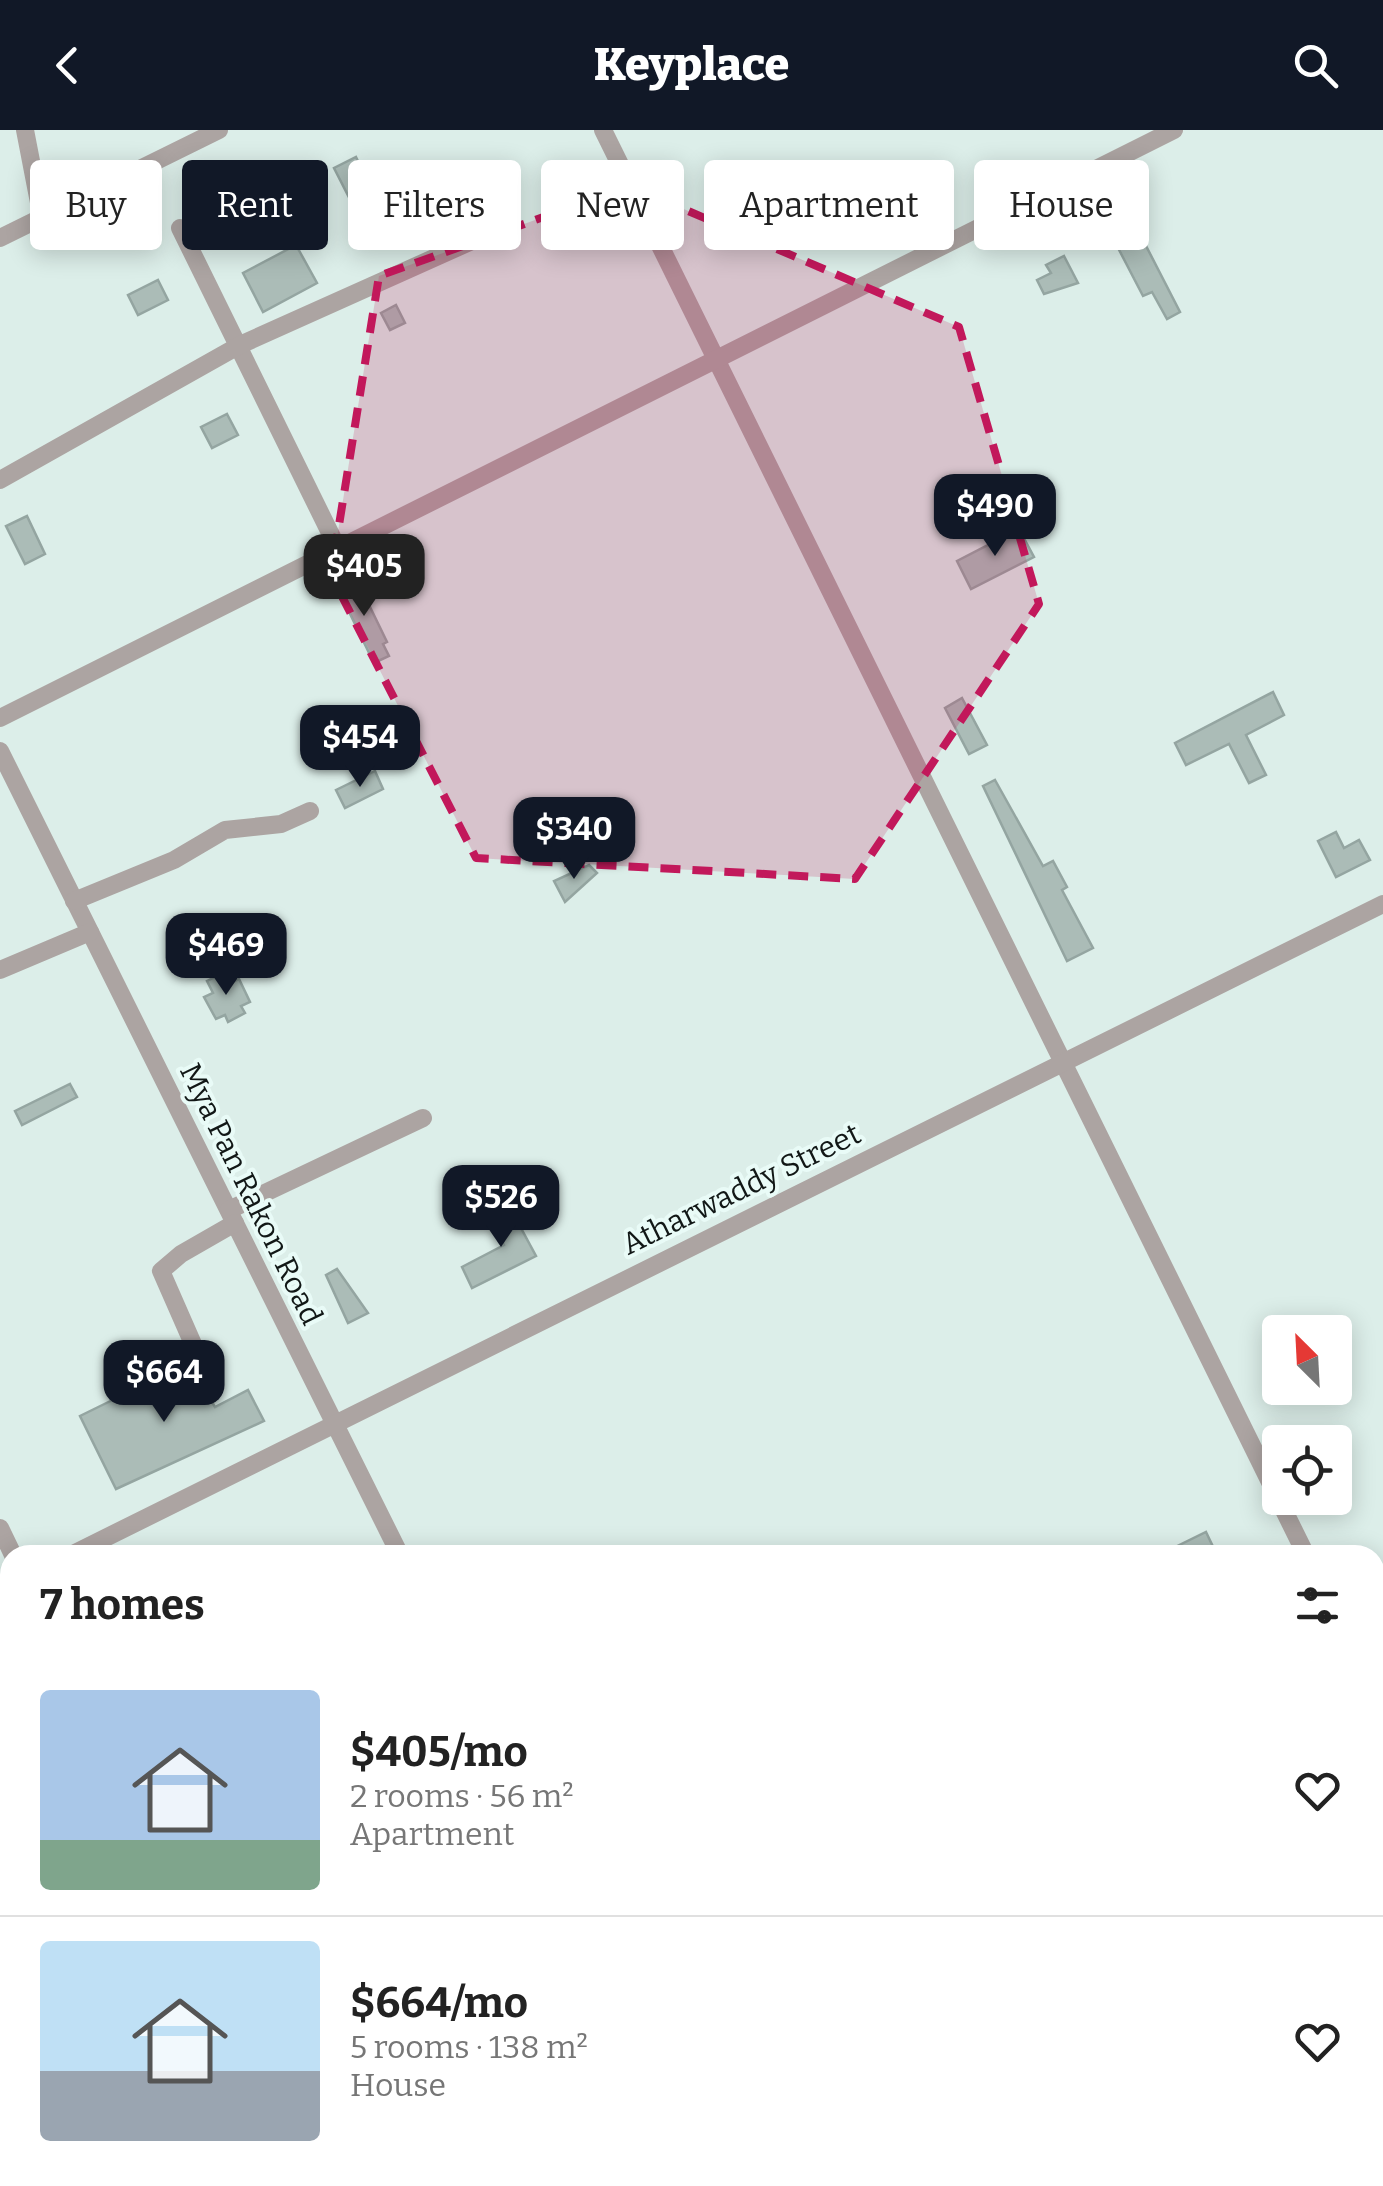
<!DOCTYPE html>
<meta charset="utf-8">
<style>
:root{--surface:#fff;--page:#f6f6f6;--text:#222;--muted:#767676;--line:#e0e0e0;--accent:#111827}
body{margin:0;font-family:Bitter,serif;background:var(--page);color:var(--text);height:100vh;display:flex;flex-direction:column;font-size:38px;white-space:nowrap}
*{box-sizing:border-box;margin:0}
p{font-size:32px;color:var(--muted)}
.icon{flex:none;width:55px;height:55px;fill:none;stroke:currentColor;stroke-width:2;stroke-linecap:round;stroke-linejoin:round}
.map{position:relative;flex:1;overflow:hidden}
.drawer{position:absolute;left:0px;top:1415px;width:1385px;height:642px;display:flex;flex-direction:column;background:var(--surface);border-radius:30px 30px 0 0;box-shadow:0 5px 25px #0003}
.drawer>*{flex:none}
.top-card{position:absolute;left:30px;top:30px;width:1325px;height:90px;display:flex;gap:20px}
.needle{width:65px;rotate:336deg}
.tools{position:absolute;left:1262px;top:1185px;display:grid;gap:20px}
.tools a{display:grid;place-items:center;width:90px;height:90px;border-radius:10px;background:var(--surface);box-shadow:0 5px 25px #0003;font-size:50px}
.price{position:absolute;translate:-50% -85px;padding:0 22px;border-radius:20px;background:var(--accent);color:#fff;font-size:32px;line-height:65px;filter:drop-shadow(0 2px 5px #0008)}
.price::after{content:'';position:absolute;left:50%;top:60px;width:30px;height:22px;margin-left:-15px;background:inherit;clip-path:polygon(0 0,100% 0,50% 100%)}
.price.active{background:#222;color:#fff}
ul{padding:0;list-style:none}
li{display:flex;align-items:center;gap:30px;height:250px;padding:0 40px}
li+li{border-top:2px solid var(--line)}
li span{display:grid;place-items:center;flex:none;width:280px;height:200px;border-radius:10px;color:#555}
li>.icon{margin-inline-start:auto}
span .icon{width:120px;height:120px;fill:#fffc;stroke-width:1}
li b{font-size:42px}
h2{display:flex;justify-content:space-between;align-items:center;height:120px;padding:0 40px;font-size:42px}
.tag{padding:0 35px;border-radius:10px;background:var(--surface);box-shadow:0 5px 25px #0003;font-size:35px;line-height:90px}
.tag.active{background:var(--accent);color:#fff}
header{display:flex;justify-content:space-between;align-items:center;height:130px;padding:0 40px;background:var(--accent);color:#fff;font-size:45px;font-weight:800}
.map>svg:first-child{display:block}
.building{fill:#abbcb7;stroke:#94a5a1;stroke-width:2.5}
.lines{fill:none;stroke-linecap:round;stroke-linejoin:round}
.minor{stroke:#aca4a2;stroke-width:18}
.marked{fill:#c2185b;fill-opacity:0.2;stroke:#c2185b;stroke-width:8;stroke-dasharray:20 12;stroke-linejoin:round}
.labels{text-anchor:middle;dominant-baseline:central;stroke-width:8;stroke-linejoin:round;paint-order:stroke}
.street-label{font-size:30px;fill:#111716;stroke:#e9fbf7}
</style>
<header><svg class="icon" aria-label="back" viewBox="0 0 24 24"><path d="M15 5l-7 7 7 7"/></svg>Keyplace<svg class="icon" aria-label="search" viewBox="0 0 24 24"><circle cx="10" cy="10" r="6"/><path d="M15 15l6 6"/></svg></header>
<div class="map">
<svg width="1383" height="2056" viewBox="0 0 1383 2056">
<rect width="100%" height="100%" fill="#dceee9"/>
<g class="building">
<polygon points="356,27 377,71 356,81 334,38"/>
<polygon points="1124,73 1180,182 1167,189 1152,162 1143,166 1101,85"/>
<polygon points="296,115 317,153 263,182 243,143"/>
<polygon points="1064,126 1078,153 1044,164 1037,150 1051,143 1046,135"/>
<polygon points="158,150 168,170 138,185 128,165"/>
<polygon points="396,175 405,193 390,200 381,183"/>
<polygon points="227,284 238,305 212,318 201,297"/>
<polygon points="27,386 45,424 25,434 6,396"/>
<polygon points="1019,399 1034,427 971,459 957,431"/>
<polygon points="355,446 387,512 383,514 389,526 374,533 336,455"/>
<polygon points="1273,562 1284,585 1246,605 1266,645 1249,653 1229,614 1186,635 1175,613"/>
<polygon points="962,568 987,615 969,624 945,578"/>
<polygon points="375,641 383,659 345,678 336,660"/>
<polygon points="995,650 1043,736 1053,731 1067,757 1062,760 1093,818 1067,831 983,656"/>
<polygon points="1336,702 1344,718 1359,710 1370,730 1336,747 1318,711"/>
<polygon points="589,735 597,743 565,772 554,751"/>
<polygon points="223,843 229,854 239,849 250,872 241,876 245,883 228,892 225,885 216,889 204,867 213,863 207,851"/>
<polygon points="70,954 77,967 22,995 15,981"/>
<polygon points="508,1074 536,1126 472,1158 462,1137 504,1115 488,1084"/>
<polygon points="337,1139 368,1183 348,1193 326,1145"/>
<polygon points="188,1233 215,1277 248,1260 264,1291 116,1359 80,1286"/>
<polygon points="1206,1402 1217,1425 1159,1425"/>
</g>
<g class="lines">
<g class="minor">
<polyline points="25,0 42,88"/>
<polyline points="603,0 1306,1425"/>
<polyline points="180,98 338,419"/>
<polyline points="0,108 219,0"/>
<polyline points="0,350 240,215 503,97"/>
<polyline points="0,588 1174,0"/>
<polyline points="0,621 400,1425"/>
<polyline points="74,771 174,730 225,700 281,694 310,681"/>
<polyline points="0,840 90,802"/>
<polyline points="229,1080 423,988"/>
<polyline points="204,1239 161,1141 181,1124 235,1093"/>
<polyline points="0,1398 13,1425"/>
<polyline points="71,1425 1383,774"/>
<polyline points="0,1461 10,1456"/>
<polyline points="1375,1566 1383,1583"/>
<polyline points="1375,1676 1383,1672"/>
<polyline points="330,2048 334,2056"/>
<polyline points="712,2048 716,2056"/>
<polyline points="614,2056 631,2048"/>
</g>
</g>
<path class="marked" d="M630,56L959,197L1039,474L855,749L476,728L331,445L379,146Z"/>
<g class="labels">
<g class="street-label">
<text transform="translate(741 1059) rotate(-26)">Atharwaddy Street</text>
<text transform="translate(251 1064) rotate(64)">Mya Pan Rakon Road</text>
</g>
</g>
</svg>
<div class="tools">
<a><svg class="needle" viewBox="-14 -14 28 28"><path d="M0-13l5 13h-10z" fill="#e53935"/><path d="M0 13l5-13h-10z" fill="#767676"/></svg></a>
<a><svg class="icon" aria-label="locate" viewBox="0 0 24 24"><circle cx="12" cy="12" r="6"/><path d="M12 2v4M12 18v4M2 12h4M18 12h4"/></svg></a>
</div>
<b class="price" style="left:995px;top:429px">$490</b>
<b class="price active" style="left:364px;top:489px">$405</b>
<b class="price" style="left:360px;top:660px">$454</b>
<b class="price" style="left:574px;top:752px">$340</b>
<b class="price" style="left:226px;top:868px">$469</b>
<b class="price" style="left:501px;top:1120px">$526</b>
<b class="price" style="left:164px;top:1295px">$664</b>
<div class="top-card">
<a class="tag">Buy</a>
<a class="tag active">Rent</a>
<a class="tag">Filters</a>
<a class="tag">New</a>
<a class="tag">Apartment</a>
<a class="tag">House</a>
</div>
<section class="drawer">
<h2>7 homes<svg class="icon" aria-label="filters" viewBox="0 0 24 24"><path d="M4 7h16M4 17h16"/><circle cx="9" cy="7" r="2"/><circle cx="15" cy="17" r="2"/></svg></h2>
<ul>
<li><span style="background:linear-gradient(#a9c7e8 75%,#7fa58c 0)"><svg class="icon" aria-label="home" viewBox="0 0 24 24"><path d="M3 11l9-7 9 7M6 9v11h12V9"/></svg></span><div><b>$405/mo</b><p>2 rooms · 56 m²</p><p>Apartment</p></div><svg class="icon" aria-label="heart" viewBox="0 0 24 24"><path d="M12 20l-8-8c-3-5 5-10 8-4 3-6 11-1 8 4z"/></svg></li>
<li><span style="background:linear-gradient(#bfe0f5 65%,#9aa5b1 0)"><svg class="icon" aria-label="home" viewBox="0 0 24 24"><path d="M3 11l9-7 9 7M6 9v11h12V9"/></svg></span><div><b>$664/mo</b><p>5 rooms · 138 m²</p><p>House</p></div><svg class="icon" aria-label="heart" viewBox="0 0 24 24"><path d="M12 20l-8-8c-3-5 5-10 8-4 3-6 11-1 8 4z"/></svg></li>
</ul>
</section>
</div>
